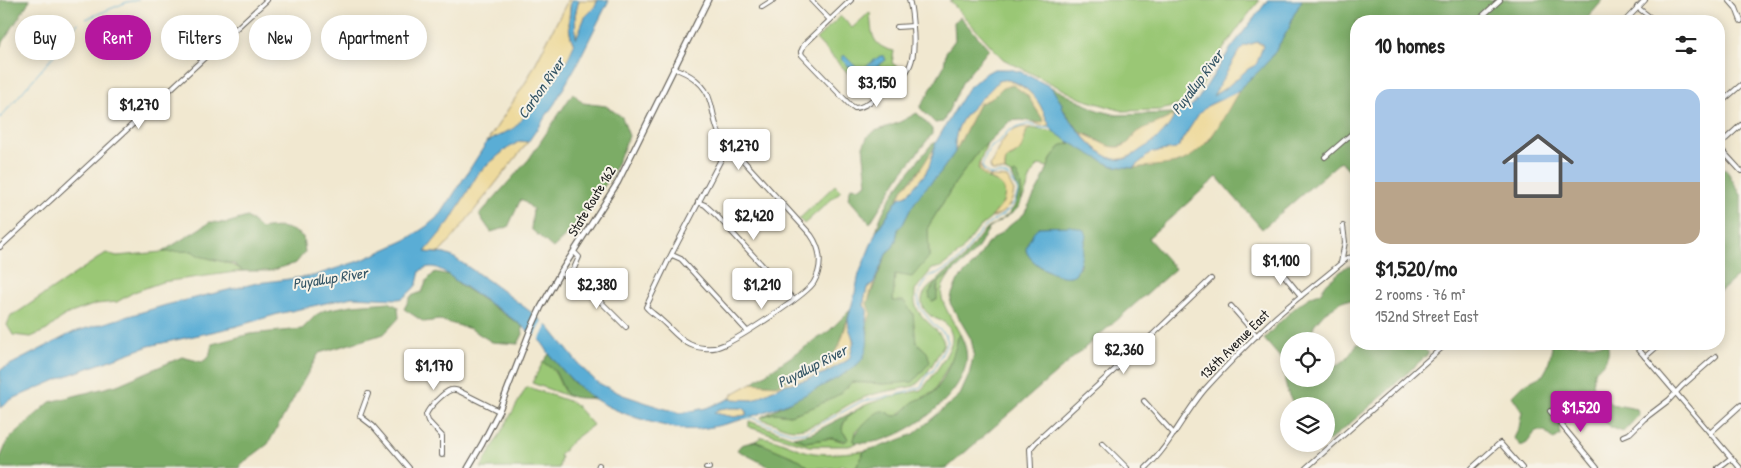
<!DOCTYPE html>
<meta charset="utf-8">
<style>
:root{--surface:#fff;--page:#f6f6f6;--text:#222;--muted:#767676;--line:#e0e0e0;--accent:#b5179e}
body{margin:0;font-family:"Patrick Hand",sans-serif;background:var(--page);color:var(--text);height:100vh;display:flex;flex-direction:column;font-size:19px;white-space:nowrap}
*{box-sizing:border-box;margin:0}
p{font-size:16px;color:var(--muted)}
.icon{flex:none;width:28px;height:28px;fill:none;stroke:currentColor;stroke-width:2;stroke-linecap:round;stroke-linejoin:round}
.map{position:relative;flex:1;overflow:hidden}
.drawer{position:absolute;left:1350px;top:15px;width:375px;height:335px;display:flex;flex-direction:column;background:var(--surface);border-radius:20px;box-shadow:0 2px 12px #0003}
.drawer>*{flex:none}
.top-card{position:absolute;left:15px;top:15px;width:475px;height:45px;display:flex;gap:10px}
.controls{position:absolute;left:1280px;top:332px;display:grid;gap:10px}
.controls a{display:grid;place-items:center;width:55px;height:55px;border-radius:50%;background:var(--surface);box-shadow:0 2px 12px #0003;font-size:25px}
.price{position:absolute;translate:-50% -42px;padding:0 11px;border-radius:5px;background:#fff;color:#222;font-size:16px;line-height:32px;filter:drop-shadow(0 1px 2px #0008)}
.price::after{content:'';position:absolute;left:50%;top:30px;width:15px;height:11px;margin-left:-8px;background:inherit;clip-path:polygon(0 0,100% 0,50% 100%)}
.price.selected{background:var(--accent);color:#fff}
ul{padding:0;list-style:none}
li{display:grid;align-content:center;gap:10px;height:265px;padding:0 25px}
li+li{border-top:1px solid var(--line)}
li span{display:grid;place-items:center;height:155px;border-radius:15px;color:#555}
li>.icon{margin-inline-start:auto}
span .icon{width:90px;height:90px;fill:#fffc;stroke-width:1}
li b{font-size:21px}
h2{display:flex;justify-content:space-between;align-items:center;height:60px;padding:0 25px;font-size:21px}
.pill{padding:0 18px;border-radius:22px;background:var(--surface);box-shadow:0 2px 12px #0003;font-size:18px;line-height:45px}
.pill.selected{background:var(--accent);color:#fff}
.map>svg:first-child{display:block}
.green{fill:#9ac774;stroke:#5b7248}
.forest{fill:#7bac66;stroke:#4c6441;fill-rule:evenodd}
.sand{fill:#eeda9e;stroke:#857b5d}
.water{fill:#5aadd5;stroke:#3b6478;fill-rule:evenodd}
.pier{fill:#f1e8d0}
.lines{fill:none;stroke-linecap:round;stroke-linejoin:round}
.stream{stroke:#5aadd5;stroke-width:1}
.minor-casing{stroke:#67635b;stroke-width:6}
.major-casing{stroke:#67635b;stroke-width:7}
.minor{stroke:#fff;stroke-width:4}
.major{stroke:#fff;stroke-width:4.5}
.labels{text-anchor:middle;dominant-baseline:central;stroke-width:4;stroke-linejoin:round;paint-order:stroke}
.street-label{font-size:14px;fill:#1c1c1c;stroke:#f7f3e8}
.water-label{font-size:15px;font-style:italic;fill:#355666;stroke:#f7f3e8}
</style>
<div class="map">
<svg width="1741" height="468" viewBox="0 0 1741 468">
<rect width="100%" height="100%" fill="#f7f3e8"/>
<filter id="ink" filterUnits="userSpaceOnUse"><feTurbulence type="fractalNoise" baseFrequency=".02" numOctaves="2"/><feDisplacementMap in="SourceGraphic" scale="10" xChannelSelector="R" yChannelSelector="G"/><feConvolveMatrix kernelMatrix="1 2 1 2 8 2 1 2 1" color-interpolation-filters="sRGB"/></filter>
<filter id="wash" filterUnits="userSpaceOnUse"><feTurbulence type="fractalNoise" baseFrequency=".0096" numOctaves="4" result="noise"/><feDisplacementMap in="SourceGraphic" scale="20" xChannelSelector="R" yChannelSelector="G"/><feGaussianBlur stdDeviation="1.12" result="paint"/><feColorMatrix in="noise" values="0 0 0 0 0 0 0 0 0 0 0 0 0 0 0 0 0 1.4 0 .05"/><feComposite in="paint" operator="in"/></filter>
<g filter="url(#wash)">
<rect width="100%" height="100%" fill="#f1e8d0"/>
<g class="green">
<polygon points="949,0 1260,0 1247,16 1224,48 1203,84 1191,98 1181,104 1161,110 1123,111 1082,99 1003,59"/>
<path d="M870,12C872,33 870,46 894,51L892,63L903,71L890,84L880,71L859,85L816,39L841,16L852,28Z"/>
<path d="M1031,128L1054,132L1073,143L1062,145L1052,157L1048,167L1039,165C1029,173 1029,188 1022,200L1019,178L1005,171C1004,156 1008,161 1017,153C1024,146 1024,137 1027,130Z"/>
<path d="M987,143L978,168L988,179L1000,183L1002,186L1005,194L1003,203L991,218L979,228L960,253L941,267L932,269L915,290C915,295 914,301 916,306C920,320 943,331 944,344C936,358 927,377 914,386C895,390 875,392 858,400C837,409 819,428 795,429C784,429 773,422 762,419L761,417L774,413L790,415L848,387L851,382L884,384L927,352L916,342L913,329L893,301L895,274L929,257L928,227L955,183L979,151Z"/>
<polygon points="835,185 841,191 804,224 799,219"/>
<path d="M192,251C208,262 225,258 243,271L162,282L134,292L117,302L96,304L65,315L47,330L31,337L13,335L7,325L11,315L18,312L106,253L117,256L162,252Z"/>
<path d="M950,274C947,279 943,284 942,289C938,300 955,324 960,334L958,336L955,353L934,392L912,403L897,416L874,415L856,431L854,441L857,443L849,446H809L749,427V421L806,442L832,438L844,442L847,436L842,431C843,402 900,396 921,390C930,381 953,350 952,337C951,332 949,326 945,323C941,320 935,319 931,316C915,304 922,291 936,282L929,293L938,292C936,282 942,280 950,274Z"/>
<path d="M543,362C562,373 557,388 570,397L532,383Z"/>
<polygon points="528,387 574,403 593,425 572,441 559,456 561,457 559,468 481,468 526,388"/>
<path d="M762,437C780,439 796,450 814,453C830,455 848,452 864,451L856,468H850L842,465L837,468H810L800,460L755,441Z"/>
</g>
<g class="forest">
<polygon points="0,0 30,0 0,47"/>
<path d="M1302,0H1603L1585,21H1356V178L1341,161L1262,229L1217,177L1148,238L1175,269L947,468H856L864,451L891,443L914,434L960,395L969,375L974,353L971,339L950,303L952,294L958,280L976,262L987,244L1024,214L1042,181L1052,157L1062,145L1073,143L1112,166L1133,168L1176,163L1184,159L1209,141L1242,86L1271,58L1289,28L1293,16ZM1039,227H1052L1086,236L1081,255L1080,266L1071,276C1053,275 1035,268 1026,251Z"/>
<polygon points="960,17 989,49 963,81 943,122 935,123 920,108 944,66 946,52 955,40 954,22"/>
<path d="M1013,85L1027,95L1044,121L1040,123L1021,120L1010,121L979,151L955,183L928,227L929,257L912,277L895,274L893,301H904L913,314L916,342L927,352L930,362L913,382L884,384L852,382L840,394L814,407L790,415L774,413L763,416L837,377L858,364L868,333L867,323C871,316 868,311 867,304L887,252C896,246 896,239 898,229L903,224L911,208L922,192L940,173L955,152L979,104L992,98L1002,88Z"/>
<polygon points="1051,87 1097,110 1117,115 1176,113 1166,121 1138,132 1127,144 1117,147 1107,146 1091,136 1080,132 1061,106 1062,104"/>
<polygon points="573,93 583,103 606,106 622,117 629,136 612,175 576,226 553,248 531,229 533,209 521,199 508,227 491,232 479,215 529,159"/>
<polygon points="917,113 932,129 932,134 901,174 870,223 848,198 851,187 860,188 867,184 863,146 868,136 875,131 898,123"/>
<path d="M936,142C934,160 914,174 904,188C901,191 900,195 898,198C892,210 883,220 876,232C884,199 910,171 931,145Z"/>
<path d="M1719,168L1726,169L1741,195V275C1732,279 1728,287 1719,292Z"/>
<path d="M1015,173C1020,177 1020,181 1021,187C1027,214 1004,214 989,229C984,235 982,243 977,249C966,262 953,272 939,282L937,287V300L932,301L930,299L929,293L936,282L943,275L963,259L983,232L1008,215L1014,207L1019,192L1012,175Z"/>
<path d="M247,217L261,229C279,226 288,226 303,237L305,252L296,263L270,271H243L234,264L199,256L192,251L162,252L210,222L227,223Z"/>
<path d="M1347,266H1356V301L1344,300L1324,313L1314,325L1310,341H1289V379H1326V369C1344,364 1347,359 1357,344H1417L1429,353L1379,399L1329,441L1326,440V406H1295C1285,393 1284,377 1283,361L1264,339C1277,325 1302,297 1320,293L1327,283Z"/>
<polygon points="435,272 449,275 459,284 522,326 523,334 518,344 492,342 471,329 439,320 424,322 404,309 411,296 422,292 427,280"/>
<polygon points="389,302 398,307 399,318 384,334 319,353 268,444 240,465 241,468 0,468 0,459 8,440 50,402 117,385 182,357 202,362 209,357 212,344 250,334 302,329 316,315 325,310 352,305"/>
<polygon points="850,310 840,344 827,364 807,376 793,378 777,385 752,383 829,331"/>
<path d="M960,334C965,344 968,353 966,364C959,399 907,437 873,442C867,443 860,444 854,441C853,433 873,413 881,411C889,410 891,419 899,415C905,412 908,406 913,402C920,398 928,398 934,392C944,382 956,351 958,336Z"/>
<path d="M1551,344H1607C1612,356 1602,365 1594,372L1593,386L1611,404L1637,409L1639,415L1623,432L1610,427L1587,402L1576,394L1559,401L1558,413L1560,435L1553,440L1545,431H1536L1527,443L1521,446L1514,438L1519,428L1522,411L1512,396L1523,385L1543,375L1548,366L1552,347Z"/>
<path d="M549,354L573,382L594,399C585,397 575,400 566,394L555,371L543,362Z"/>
<path d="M857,410C851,415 839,422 843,432C844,434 847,436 848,439L846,441L832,438L806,442L793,437L812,433Z"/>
<polygon points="755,441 800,460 810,468 772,468 737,450 741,445"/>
</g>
<g class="sand">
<path d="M568,0H571C569,15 567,31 574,45C566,70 535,110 515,128C508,134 496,138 487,142L527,80Z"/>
<polygon points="579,0 598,0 594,8 585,17 576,40 575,15"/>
<polygon points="1257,42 1263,46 1257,63 1254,66 1248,69 1227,87 1212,96 1239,51 1244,46"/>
<path d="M1005,79C1019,83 1033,92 1041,106C1044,112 1046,119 1050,125L1041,126L1033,122L1040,123L1044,121L1027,95L1013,85L1002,88L992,98L979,104L955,152C952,116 979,105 998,81Z"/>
<path d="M1239,91C1223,117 1208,154 1176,163C1162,166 1147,166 1133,168L1152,152L1162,151L1180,145L1182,140L1198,115L1207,106Z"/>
<path d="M1176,113C1174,117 1173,121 1171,124C1163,137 1129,163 1113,159C1100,154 1089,142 1080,132C1094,137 1112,154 1127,144C1131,141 1133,135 1137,132C1148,125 1163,123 1176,113Z"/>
<path d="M1023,127L1031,128L1027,130C1024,137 1025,143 1020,150C1012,160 1004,153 1005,171H992L990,166C999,149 1003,131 1023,127Z"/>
<polygon points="520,141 528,142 451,240 439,253 424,252 450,221 479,172 505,150"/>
<polygon points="936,145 929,167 920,181 907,195 899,198 903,188 916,176"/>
<path d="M979,162C985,181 993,176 1007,178L1014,191C1012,206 1005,213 991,218C995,213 1001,207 1003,202C1013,175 975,185 979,162Z"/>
<polygon points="874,282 867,304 871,314 867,323 867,311 864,306 864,301 867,288"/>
<path d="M848,319C850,335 859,345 848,360L825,373L805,380L783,385L753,400L729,399L734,393L752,383L777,385L793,378L807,376L827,364L840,344Z"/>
<polygon points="726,408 743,408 747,411 746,415 734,417 714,413 719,409"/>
</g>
<g class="water">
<path d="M571,0H579L575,15L576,39L585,17L594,8L598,0H609L576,66L555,103L528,142L520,141L505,150L479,172L450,221L425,252L445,254L453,257L489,281L531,312L549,327L581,367L598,383L623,395L662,408L681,413L706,408L729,399L753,400L783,385L805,380L825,373L848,360L850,357L854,341L849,328L848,319L855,293L859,274L876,232L899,198L907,195L925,174L929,167L936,142L967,89L983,75L994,69H1010L1021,72L1051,87L1062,104L1061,107C1073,124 1103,169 1128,158C1134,155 1140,150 1145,147C1159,139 1169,128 1176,113L1190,107L1198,99L1231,48L1268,0H1302L1293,16L1289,28L1271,58L1258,72L1242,86L1239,91L1207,106L1198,115L1182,140L1180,145L1176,149L1152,152L1133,168C1127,167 1120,167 1114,166C1107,165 1057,135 1053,131C1048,124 1045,114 1041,107C1034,93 1014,75 998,81C979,105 952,116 955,152L940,173L922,192L911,208L903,224L898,229L896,240L893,247L887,252L874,282L867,288C866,293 864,298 864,303C864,310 865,304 867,310C868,313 866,317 866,321C868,334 869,346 863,358C855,372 808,393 792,401C767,412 709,433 682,429C655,425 616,413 593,398C576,386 563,371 550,355C547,351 544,344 539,340C516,319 488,303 462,285C454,280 447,272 437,268C431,266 425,267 420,271L417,284L413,289L403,298L398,299L352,297L278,314L234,327L149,346L66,376L10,400L0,408V370L74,332L166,305L257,283L313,276L362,260L406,240L427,226L441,214L487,142L514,128L535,105L553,83L567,61L574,45C567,31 569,15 571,0ZM1257,42L1261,43L1263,46L1257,63L1254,66L1248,69L1227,87L1213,96L1239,51L1244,46ZM726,408H743L747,411L746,415L734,417L714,413L719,409Z"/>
<polygon points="844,55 857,68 857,74 841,59"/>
<polygon points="880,56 884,56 886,60 868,73 865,73 864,68"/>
<path d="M1071,226L1084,230L1086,236C1084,243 1079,270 1075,274C1064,283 1029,264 1026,250C1026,246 1028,242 1030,239C1032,234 1034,230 1039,227Z"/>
</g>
<polygon class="pier" points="543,319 548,323 538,342 533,338"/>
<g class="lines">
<g class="stream">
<polyline points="86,19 127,2 138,0"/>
<polyline points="0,118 61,47 72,30 78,23"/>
<path d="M742,418H753L771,426L793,433L806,432L862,401L897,395L921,387L928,374L933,371L948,342L945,334L934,325L920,308L918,297L919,292L929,276C943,273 959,262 967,250C972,243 975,237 981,231C997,214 1011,217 1018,192C1011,176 1008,172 991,175L984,170L982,166L986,154L991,146L1000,141L1008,131L1028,124L1041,128H1053"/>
</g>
</g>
</g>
<g filter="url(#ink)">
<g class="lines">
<defs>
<g id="minor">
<polyline points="811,0 830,20"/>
<polyline points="1729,0 1736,8 1741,21"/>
<polyline points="762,7 773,0"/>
<polyline points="1637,7 1655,21"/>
<polyline points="1477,21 1500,0"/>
<polyline points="1625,21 1645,0"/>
<polyline points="897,27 913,26"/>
<polyline points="801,52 802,55 850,105 855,108"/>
<polyline points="801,52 804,45 851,0"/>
<path d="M673,68C689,73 706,84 710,101C714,112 714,124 720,135L811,235C821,249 823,266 814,282C808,294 738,339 723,345C717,348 711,349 704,348C684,347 675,332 661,320C656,315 650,312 646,307L668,261L728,146"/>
<polyline points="1719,104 1741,85"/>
<path d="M855,108C864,108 872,100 879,95C910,74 916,66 913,27C912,18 912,9 909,0"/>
<polyline points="1719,145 1741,125"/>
<polyline points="1719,147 1741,171"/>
<polyline points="1325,157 1356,130"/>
<polyline points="698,202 705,205 717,216 794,300"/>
<polyline points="0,247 267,0"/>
<polyline points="574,252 579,257 572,273 572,277 575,279"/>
<polyline points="672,255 681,259 747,331"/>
<polyline points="1341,263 1345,242 1343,226"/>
<polyline points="1275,264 1301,296"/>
<polyline points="560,273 586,287 626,327"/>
<polyline points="1231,306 1257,336"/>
<polyline points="1634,344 1740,468"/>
<polyline points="1645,357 1660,344"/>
<polyline points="368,394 360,416 373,426 409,468"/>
<polyline points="1144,401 1174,434"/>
<polyline points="1550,411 1597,468"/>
<polyline points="1710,433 1741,405"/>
<polyline points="1623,436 1630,433 1644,419 1669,400 1682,386 1716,356"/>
<polyline points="1102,443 1127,468"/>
<path d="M442,455V436L428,421L426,415C428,408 444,392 451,390C454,389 456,390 459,391L499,411"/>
<polyline points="598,468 599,465"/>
<polyline points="706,468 709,468"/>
<polyline points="1031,468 1030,449 1036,442 1145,342 1211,279"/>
<path d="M1146,468C1171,445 1184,413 1206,388C1228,364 1252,339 1276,317C1299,296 1324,279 1347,258L1356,257"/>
<polyline points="1306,468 1446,344"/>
<polyline points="1472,468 1500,443 1522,468"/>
<polyline points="1718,468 1731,458"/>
</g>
<polyline id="major" points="468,468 482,444 499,411 530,331 541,307 560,273 618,182 708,0"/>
</defs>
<use href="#minor" class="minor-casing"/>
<use href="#major" class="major-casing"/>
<use href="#minor" class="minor"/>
<use href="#major" class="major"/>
</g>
</g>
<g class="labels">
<g class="street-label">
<text transform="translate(591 201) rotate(-59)">State Route 162</text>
<text transform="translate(1234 344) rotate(-45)">136th Avenue East</text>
</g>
<g class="water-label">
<text transform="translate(1197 82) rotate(-53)">Puyallup River</text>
<text transform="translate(541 88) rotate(-55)">Carbon River</text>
<text transform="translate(330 278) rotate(-9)">Puyallup River</text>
<text transform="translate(812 366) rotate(-27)">Puyallup River</text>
</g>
</g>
</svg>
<div class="controls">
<a><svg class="icon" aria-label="locate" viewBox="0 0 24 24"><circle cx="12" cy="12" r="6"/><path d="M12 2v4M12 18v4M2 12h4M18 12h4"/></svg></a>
<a><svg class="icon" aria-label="layers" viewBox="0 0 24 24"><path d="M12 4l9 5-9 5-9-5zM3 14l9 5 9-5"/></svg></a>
</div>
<b class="price" style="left:877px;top:108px">$3,150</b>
<b class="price" style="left:139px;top:130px">$1,270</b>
<b class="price" style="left:739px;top:171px">$1,270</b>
<b class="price" style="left:754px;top:241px">$2,420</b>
<b class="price" style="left:1281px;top:286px">$1,100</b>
<b class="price" style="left:597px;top:310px">$2,380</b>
<b class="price" style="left:762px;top:310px">$1,210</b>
<b class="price" style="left:1124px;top:375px">$2,360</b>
<b class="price" style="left:434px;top:391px">$1,170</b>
<b class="price selected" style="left:1581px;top:433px">$1,520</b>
<div class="top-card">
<a class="pill">Buy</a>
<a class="pill selected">Rent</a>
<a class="pill">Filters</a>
<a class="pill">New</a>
<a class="pill">Apartment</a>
</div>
<section class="drawer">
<h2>10 homes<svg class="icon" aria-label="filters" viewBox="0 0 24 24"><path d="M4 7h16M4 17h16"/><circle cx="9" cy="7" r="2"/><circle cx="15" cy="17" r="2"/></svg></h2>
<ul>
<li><span style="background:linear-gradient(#a9c7e8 60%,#b9a48a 0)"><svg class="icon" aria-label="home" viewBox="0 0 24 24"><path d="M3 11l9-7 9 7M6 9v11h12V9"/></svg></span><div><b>$1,520/mo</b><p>2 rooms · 76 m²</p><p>152nd Street East</p></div></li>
</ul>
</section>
</div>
